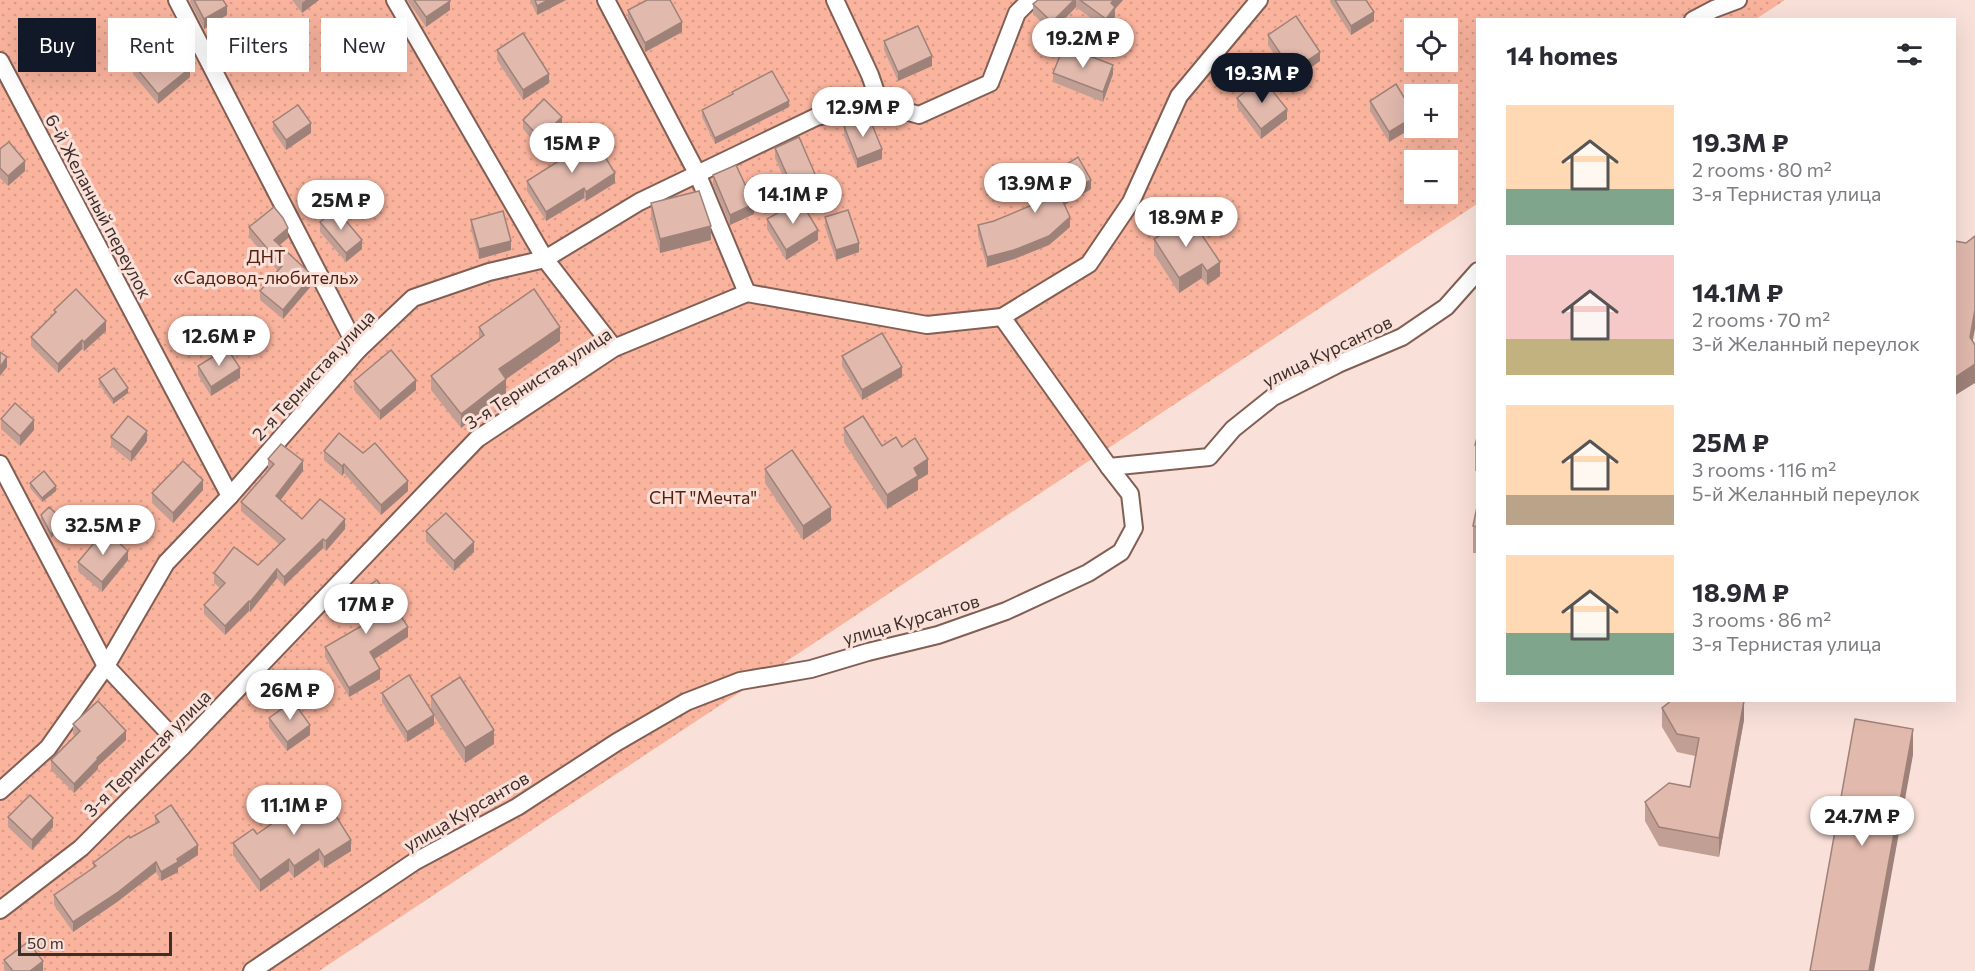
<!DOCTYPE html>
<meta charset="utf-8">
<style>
:root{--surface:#fff;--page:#f2f2f3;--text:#2b2b33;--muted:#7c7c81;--accent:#111827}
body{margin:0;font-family:Commissioner,sans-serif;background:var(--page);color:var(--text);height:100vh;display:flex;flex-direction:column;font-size:22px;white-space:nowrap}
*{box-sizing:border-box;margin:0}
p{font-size:20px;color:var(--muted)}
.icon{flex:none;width:33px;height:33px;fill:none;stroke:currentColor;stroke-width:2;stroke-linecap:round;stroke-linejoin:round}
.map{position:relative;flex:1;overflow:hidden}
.sheet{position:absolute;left:1476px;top:18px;width:480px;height:684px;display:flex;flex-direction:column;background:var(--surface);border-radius:0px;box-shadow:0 6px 24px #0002}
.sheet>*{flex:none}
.banner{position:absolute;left:18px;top:18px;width:570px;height:54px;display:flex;gap:12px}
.tools{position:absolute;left:1404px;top:18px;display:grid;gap:12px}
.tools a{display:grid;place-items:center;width:54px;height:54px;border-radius:0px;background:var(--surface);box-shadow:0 6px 24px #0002;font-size:30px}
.scale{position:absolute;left:18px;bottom:15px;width:154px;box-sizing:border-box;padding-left:6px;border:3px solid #3e2e29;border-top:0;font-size:16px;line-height:21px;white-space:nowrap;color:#3e2e29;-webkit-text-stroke:4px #f9e1d9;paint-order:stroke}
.price{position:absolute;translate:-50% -51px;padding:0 14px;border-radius:21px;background:#fff;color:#222;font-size:20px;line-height:39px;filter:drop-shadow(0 2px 3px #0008)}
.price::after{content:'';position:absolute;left:50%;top:36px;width:18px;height:14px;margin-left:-9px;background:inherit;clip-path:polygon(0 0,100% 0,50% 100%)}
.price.current{background:var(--accent);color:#fff}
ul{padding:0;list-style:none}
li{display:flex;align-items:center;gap:18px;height:150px;padding:0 30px}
li span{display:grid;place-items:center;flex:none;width:168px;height:120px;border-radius:0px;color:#555}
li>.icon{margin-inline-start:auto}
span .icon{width:72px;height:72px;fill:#fffc;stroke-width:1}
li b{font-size:26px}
h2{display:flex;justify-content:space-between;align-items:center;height:72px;padding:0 30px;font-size:26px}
.chip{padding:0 21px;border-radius:0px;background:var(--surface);box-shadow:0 6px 24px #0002;font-size:21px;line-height:54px}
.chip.current{background:var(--accent);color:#fff}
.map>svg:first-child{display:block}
.garden{fill:url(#garden-dots);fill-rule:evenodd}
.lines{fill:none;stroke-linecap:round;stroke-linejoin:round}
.minor-casing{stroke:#825f54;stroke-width:20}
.minor{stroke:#fff;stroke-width:16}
.wall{fill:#c29f95}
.shaded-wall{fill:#9e8279}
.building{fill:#e1b9ad;stroke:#9e8279;stroke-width:1.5}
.labels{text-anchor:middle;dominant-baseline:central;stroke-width:6;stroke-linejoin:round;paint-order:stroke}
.street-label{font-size:18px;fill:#3e2e29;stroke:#f9e1d9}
.park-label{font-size:18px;fill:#56210f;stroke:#f9e1d9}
</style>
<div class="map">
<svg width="1975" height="971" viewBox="0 0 1975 971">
<defs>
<pattern id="garden-dots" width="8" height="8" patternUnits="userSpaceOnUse" patternTransform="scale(1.5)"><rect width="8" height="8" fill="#fab49e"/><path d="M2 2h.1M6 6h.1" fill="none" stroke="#d79b88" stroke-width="1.8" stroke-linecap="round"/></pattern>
</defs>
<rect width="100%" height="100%" fill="#f9e1d9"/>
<path class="garden" d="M0,0H1785L1756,19L1478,20L1477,204L319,971H0ZM1414,28H1448V62H1414ZM1414,94H1448V128H1414ZM1414,160H1448V194H1414Z"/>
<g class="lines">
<defs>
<g id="minor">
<polyline points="177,0 358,350"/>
<polyline points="395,0 545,259 614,348"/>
<polyline points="606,0 697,173 747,293"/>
<polyline points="835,0 870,75 880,104"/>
<polyline points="1693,20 1714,9 1738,0"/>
<polyline points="0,61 230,496"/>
<polyline points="1002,317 1109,467"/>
<polyline points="0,464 106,666 182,747"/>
<polyline points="0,791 48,748 106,666 166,563 230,496 358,350 413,298 489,272 545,259 639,202 816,117 880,104 919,115 990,83 1017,13 1030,0"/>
<polyline points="0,910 81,848 182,747 477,439 614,348 747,293 927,325 1002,317 1089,264 1131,202 1179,96 1259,0"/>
<polyline points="252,971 414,862 517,807 617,742 686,702 740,681 811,669 868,652 938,635 1006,611 1088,573 1121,552 1134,528 1130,494 1109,467 1209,457 1233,429 1273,397 1338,364 1402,337 1446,307 1478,271"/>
</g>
</defs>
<use href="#minor" class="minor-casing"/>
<use href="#minor" class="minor"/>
</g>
<g class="wall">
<polygon points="190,0 223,0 227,15 204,29 190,2"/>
<polygon points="292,0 319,0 302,13"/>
<polygon points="407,0 450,0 450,10 426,27"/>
<polygon points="530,0 566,0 537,15"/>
<polygon points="1038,0 1123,0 1115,9 1115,17 1106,29 1076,7 1052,32 1033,14 1033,4"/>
<polygon points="1330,0 1366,0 1374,21 1351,35 1330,2"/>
<polygon points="628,10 682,32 645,52 628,20"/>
<polygon points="1268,35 1320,61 1292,81 1268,45"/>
<polygon points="884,41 932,66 898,81 884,50"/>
<polygon points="497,50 549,83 523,100 497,60"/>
<polygon points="133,64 190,77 158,104 133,74"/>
<polygon points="1053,73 1113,74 1103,102 1053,82"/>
<polygon points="1396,84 1389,142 1370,111 1370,101"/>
<polygon points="732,92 789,107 715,144 702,117 702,110 732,95"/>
<polygon points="1237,98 1287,119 1261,139 1237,107"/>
<polygon points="523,120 562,126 540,148 523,129"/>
<polygon points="273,122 311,133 286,150 273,131"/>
<polygon points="844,126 882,159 857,168 844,136"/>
<polygon points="775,148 815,183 791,194 775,158"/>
<polygon points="0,149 25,171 8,186 0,178"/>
<polygon points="557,155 615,183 586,201 584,198 546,221 527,191 527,181 557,162"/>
<polygon points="1062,167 1091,189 1064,205 1070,227 1049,245 1014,259 987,267 978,235 978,225 994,221 1033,204 1031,199 1031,189 1062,175"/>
<polygon points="713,175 754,214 730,225 713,185"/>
<polygon points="651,203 711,240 660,253 651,218"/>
<polygon points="1189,216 1220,276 1207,285 1202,278 1179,293 1154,254 1154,239"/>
<polygon points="825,217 859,252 836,260 825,227"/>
<polygon points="767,219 818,240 786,260 767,229"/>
<polygon points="471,220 511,250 479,259 471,229"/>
<polygon points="320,222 362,249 346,262 320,232"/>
<polygon points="249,227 288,238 279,245 312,285 283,319 260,300 260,291 278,271 249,237"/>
<polygon points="54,310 106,331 84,351 82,349 58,373 31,346 31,337 54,314"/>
<polygon points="479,327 560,341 506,379 506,393 461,428 431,390 431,376 479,339"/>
<polygon points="842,356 902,377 862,400 842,366"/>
<polygon points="198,366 240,378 211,396 198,375"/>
<polygon points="99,379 128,393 113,404 99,384"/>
<polygon points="354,381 416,390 380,420 354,390"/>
<polygon points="1,419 34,430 20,446 1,429"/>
<polygon points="844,428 882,446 902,447 928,474 918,480 918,490 887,509 844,442"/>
<polygon points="1478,434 1478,472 1475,471 1475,445"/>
<polygon points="111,437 147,441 131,462 111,446"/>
<polygon points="324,451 408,491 381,515 344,473 342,476 324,460"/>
<polygon points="268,459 303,471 280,500 302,519 345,529 326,551 323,548 284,586 277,578 250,612 249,611 225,635 204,614 204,605 220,588 214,583 214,573 258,565 279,544 241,511 241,502 269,470 268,469"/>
<polygon points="765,469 831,521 803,540 765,483"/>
<polygon points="30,483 56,491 42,502 30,488"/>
<polygon points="203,490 173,523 152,503 152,493"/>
<polygon points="41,515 63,525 51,538 41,520"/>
<polygon points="1473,526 1478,527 1478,553 1473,553"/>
<polygon points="426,531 474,552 454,571 426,541"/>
<polygon points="128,560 102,592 78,571 78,562"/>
<polygon points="349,599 408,637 374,659 380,679 349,697 325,657 325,647 361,626 349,609"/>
<polygon points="382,693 431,709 431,696 494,744 465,763 434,716 434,725 407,742 382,702"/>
<polygon points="1662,708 1744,720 1719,857 1659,846 1645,821 1645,802 1690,787 1695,756 1677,752 1662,727"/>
<polygon points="269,718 310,735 287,751 269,727"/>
<polygon points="73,724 126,740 98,766 98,769 74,793 51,770 51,760 75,736 73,734"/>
<polygon points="292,806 351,851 324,868 319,860 294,878 289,871 260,892 233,855 233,843 257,834 292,810"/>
<polygon points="155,816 198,855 178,868 178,872 161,881 156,872 117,902 73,932 54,905 54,895 93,868 93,863 130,838 155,824"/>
<polygon points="8,817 53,827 32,850 8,827"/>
<polygon points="4,960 43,971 5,971 4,969"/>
</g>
<g class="shaded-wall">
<polygon points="306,0 319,0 302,13 302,3"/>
<polygon points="548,0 566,0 537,15 537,6"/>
<polygon points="1074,0 1076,0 1076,7 1052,32 1052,22"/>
<polygon points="1114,0 1123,0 1115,9 1115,17 1106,29 1106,19 1111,3"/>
<polygon points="450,1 450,10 426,27 426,17"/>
<polygon points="227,6 227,15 204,29 204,19"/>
<polygon points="1374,12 1374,21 1351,35 1351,26"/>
<polygon points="682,22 682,32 645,52 645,43"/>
<polygon points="1320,52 1320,61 1292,81 1292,71"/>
<polygon points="932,56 932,66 898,81 898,72"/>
<polygon points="1113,65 1113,74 1103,102 1103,92"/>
<polygon points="190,68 190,77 158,104 158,94"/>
<polygon points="549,74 549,83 523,100 523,90"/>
<polygon points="789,101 789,107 715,144 715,138"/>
<polygon points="1287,109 1287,119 1261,139 1261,129"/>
<polygon points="562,117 562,126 540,148 540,138"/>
<polygon points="1414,117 1414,127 1389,142 1389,132"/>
<polygon points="311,123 311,133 286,150 286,140"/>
<polygon points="882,149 882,159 857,168 857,159"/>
<polygon points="25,161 25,171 8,186 8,176"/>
<polygon points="615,173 615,183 586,201 586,192"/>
<polygon points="815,174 815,183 791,194 791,184"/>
<polygon points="1091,180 1091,189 1061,207 1061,197"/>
<polygon points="584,188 584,198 546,221 546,212"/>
<polygon points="754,204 754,214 730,225 730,215"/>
<polygon points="1070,217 1070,227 1049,245 1014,259 987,267 987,257"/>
<polygon points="711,226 711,240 660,253 660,239"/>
<polygon points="288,228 288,238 274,250 274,240"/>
<polygon points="818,230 818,240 786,260 786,250"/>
<polygon points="362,240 362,249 346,262 346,253"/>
<polygon points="511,241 511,250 479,259 479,249"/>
<polygon points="859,243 859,252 836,260 836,250"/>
<polygon points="1220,262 1220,276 1207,285 1207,271"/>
<polygon points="1202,264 1202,278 1179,293 1179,278"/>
<polygon points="312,275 312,285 283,319 283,310"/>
<polygon points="1975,310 1975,329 1970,356 1970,337"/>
<polygon points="106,321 106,331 84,351 84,342"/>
<polygon points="560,327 560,341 499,384 499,369"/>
<polygon points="82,340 82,349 58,373 58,364"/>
<polygon points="7,357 7,367 0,376 0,367"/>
<polygon points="1975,364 1975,383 1954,396 1954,378"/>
<polygon points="902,367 902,377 862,400 862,390"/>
<polygon points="240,368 240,378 211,396 211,387"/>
<polygon points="506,379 506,393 461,428 461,414"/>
<polygon points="416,380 416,390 380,420 380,411"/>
<polygon points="128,388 128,393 113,404 113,399"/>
<polygon points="34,420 34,430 20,446 20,436"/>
<polygon points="147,431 147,441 131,462 131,452"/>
<polygon points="928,459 928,474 918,480 918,490 887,509 887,495 914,468"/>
<polygon points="303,461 303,471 276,506 276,496"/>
<polygon points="344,464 344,473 342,476 342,466"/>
<polygon points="203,480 203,490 173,523 173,513"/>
<polygon points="408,481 408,491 381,515 381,505"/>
<polygon points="56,486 56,491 42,502 42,498"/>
<polygon points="831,507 831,521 803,540 803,526"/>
<polygon points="345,519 345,529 326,551 326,541"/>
<polygon points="63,520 63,525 51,538 51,534"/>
<polygon points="323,539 323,548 284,586 284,577"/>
<polygon points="474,542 474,552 454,571 454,561"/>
<polygon points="128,551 128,560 102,592 102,582"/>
<polygon points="277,569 277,578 250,612 250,602"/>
<polygon points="249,601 249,611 225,635 225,626"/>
<polygon points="408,627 408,637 370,662 370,652"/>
<polygon points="380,669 380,679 349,697 349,688"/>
<polygon points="1744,701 1744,720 1719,857 1719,838"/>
<polygon points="434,715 434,725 407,742 407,732"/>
<polygon points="310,725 310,735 287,751 287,742"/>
<polygon points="1913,729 1913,755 1874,971 1869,971"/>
<polygon points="494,730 494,744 465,763 465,748"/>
<polygon points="126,731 126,740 98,766 98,769 74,793 74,784 97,758"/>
<polygon points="53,818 53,827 32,850 32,840"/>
<polygon points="351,840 351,851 324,868 324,857"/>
<polygon points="198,845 198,855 178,868 178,872 161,881 161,872"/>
<polygon points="319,849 319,860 294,878 294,866"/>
<polygon points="289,859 289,871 260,892 260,880"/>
<polygon points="156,862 156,872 117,902 73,932 73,922"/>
<polygon points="43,961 43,971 30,971"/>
</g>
<g class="building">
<polygon points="194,0 223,0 227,6 204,19"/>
<polygon points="414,0 450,0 450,1 426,17"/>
<polygon points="535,0 548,0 537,6"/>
<polygon points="647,0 670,0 682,22 645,43 628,10"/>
<polygon points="1038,0 1074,0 1052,22 1033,4"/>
<polygon points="1080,0 1114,0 1111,3 1115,7 1106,19"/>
<polygon points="1335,0 1366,0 1374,12 1351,26"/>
<polygon points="1296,16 1320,52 1292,71 1268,35"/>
<polygon points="918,26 932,56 898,72 884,41"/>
<polygon points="523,33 549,74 523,90 497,50"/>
<polygon points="165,38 190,68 158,94 133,64"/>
<polygon points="1064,46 1113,65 1103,92 1053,73"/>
<polygon points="772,71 789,101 715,138 702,110 733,94 732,92"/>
<polygon points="1262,78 1287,109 1261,129 1237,98"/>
<polygon points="1396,84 1414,114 1414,117 1389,132 1370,101"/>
<polygon points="544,99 562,117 540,138 523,120"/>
<polygon points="298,105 311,123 286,140 273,122"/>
<polygon points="869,117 882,149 857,159 844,126"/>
<polygon points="591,134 615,173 586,192 584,188 546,212 527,181 562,159 557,155"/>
<polygon points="799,137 815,174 791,184 775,148"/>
<polygon points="9,142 25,161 8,176 0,168 0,149"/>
<polygon points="1078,157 1091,180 1061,197 1070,217 1049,236 1014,250 987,257 978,225 994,221 1037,203 1031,189 1066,173 1062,167"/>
<polygon points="736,165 754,204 730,215 713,175"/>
<polygon points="699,191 711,226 660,239 651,203"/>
<polygon points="800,200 818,230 786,250 767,219"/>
<polygon points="274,207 283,218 288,228 274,240 312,275 283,310 260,291 282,266 249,227"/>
<polygon points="336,209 362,240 346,253 320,222"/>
<polygon points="848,210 859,243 836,250 825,217"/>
<polygon points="503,211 511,241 479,249 471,220"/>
<polygon points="1189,216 1220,262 1207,271 1202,264 1179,278 1154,239"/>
<polygon points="1975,236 1975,310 1970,337 1975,345 1975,364 1954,378 1954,241 1966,243"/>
<polygon points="76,289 106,321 84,342 82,340 58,364 31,337 56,312 54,310"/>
<polygon points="534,289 560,327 499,369 506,379 461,414 431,376 484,335 479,327"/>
<polygon points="882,333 902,367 862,390 842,356"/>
<polygon points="227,348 240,368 211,387 198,366"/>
<polygon points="391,350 416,380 380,411 354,381"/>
<polygon points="0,352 7,357 0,367"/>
<polygon points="114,368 128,388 113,399 99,379"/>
<polygon points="15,403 34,420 20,436 1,419"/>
<polygon points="128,416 147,431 131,452 111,437"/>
<polygon points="863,416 882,446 896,437 902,447 915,438 928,459 914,468 918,476 887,495 844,428"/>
<polygon points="339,433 363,453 375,443 408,481 381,505 344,464 342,466 324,451"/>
<polygon points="1478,434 1478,446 1475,445"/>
<polygon points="281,444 303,461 276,496 302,519 320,499 345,519 326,541 323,539 284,577 277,569 250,602 249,601 225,626 204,605 225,583 214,573 234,547 258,565 285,539 241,502 274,464 268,459"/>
<polygon points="792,450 831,507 803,526 765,469"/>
<polygon points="183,461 203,480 173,513 152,493"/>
<polygon points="44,471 56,486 42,498 30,483"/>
<polygon points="1478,502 1478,527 1473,526"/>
<polygon points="49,507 63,520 51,534 41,515"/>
<polygon points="446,513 474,542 454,561 426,531"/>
<polygon points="105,530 128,551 102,582 78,562"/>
<polygon points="377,580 408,627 370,652 380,669 349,688 325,647 365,624 349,599"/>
<polygon points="409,675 434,715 407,732 382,693"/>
<polygon points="460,677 494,730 465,748 431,696"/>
<polygon points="1672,700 1739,700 1744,701 1719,838 1659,827 1645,802 1669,783 1690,787 1699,738 1677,734 1662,708"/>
<polygon points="98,701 126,731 97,758 98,759 74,784 51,760 80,731 73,724"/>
<polygon points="293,701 310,725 287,742 269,718"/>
<polygon points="1855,719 1913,729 1869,971 1810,971"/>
<polygon points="319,789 351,840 324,857 319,849 294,866 289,859 260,880 233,843 253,829 257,834 293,809 292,806"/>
<polygon points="30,795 53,818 32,840 8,817"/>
<polygon points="171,805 198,845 177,859 178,862 161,872 156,862 117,893 73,922 54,895 96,866 93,863 129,836 130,838 159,822 155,816"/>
<polygon points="28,942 43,961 30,971 13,971 4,960"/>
</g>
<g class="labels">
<g class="street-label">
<text transform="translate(99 206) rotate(62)">6-й Желанный переулок</text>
<text transform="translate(1327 351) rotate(-26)">улица Курсантов</text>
<text transform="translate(313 375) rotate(-47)">2-я Тернистая улица</text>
<text transform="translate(538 378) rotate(-33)">3-я Тернистая улица</text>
<text transform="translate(911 619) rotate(-16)">улица Курсантов</text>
<text transform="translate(147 753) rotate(-45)">3-я Тернистая улица</text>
<text transform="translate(466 811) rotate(-30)">улица Курсантов</text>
</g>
<g class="park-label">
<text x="266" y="256">ДНТ<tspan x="266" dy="21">«Садовод-любитель»</tspan></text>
<text x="703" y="497">СНТ "Мечта"</text>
</g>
</g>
</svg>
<div class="tools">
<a><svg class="icon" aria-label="locate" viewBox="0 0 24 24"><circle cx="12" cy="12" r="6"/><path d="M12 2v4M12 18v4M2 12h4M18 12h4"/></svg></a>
<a>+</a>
<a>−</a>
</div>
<div class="scale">50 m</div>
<b class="price" style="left:1083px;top:69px">19.2M ₽</b>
<b class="price current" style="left:1262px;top:104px">19.3M ₽</b>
<b class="price" style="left:863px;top:138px">12.9M ₽</b>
<b class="price" style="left:572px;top:174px">15M ₽</b>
<b class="price" style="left:1035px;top:214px">13.9M ₽</b>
<b class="price" style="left:793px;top:225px">14.1M ₽</b>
<b class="price" style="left:341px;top:231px">25M ₽</b>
<b class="price" style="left:1186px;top:248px">18.9M ₽</b>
<b class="price" style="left:219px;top:367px">12.6M ₽</b>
<b class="price" style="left:103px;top:556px">32.5M ₽</b>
<b class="price" style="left:366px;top:635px">17M ₽</b>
<b class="price" style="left:290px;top:721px">26M ₽</b>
<b class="price" style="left:294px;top:836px">11.1M ₽</b>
<b class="price" style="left:1862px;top:847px">24.7M ₽</b>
<div class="banner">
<a class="chip current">Buy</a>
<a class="chip">Rent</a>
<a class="chip">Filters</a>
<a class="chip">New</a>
</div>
<section class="sheet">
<h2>14 homes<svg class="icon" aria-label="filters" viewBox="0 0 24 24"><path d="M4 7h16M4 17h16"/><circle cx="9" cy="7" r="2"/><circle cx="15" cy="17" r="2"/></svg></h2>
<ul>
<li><span style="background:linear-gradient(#ffd9b3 70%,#7fa58c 0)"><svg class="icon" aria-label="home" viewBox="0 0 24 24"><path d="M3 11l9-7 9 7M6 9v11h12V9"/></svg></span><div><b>19.3M ₽</b><p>2 rooms · 80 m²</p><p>3-я Тернистая улица</p></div></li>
<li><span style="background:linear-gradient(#f6c9c9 70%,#c2b280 0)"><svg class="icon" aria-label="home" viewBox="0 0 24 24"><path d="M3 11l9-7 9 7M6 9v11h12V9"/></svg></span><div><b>14.1M ₽</b><p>2 rooms · 70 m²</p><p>3-й Желанный переулок</p></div></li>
<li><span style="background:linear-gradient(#ffd9b3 75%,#b9a48a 0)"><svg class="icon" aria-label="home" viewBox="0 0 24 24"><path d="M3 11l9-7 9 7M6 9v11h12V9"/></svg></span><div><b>25M ₽</b><p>3 rooms · 116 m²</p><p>5-й Желанный переулок</p></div></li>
<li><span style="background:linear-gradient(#ffd9b3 65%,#7fa58c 0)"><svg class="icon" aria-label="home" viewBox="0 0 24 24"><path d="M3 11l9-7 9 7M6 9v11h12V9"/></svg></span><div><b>18.9M ₽</b><p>3 rooms · 86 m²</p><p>3-я Тернистая улица</p></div></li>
</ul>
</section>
</div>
